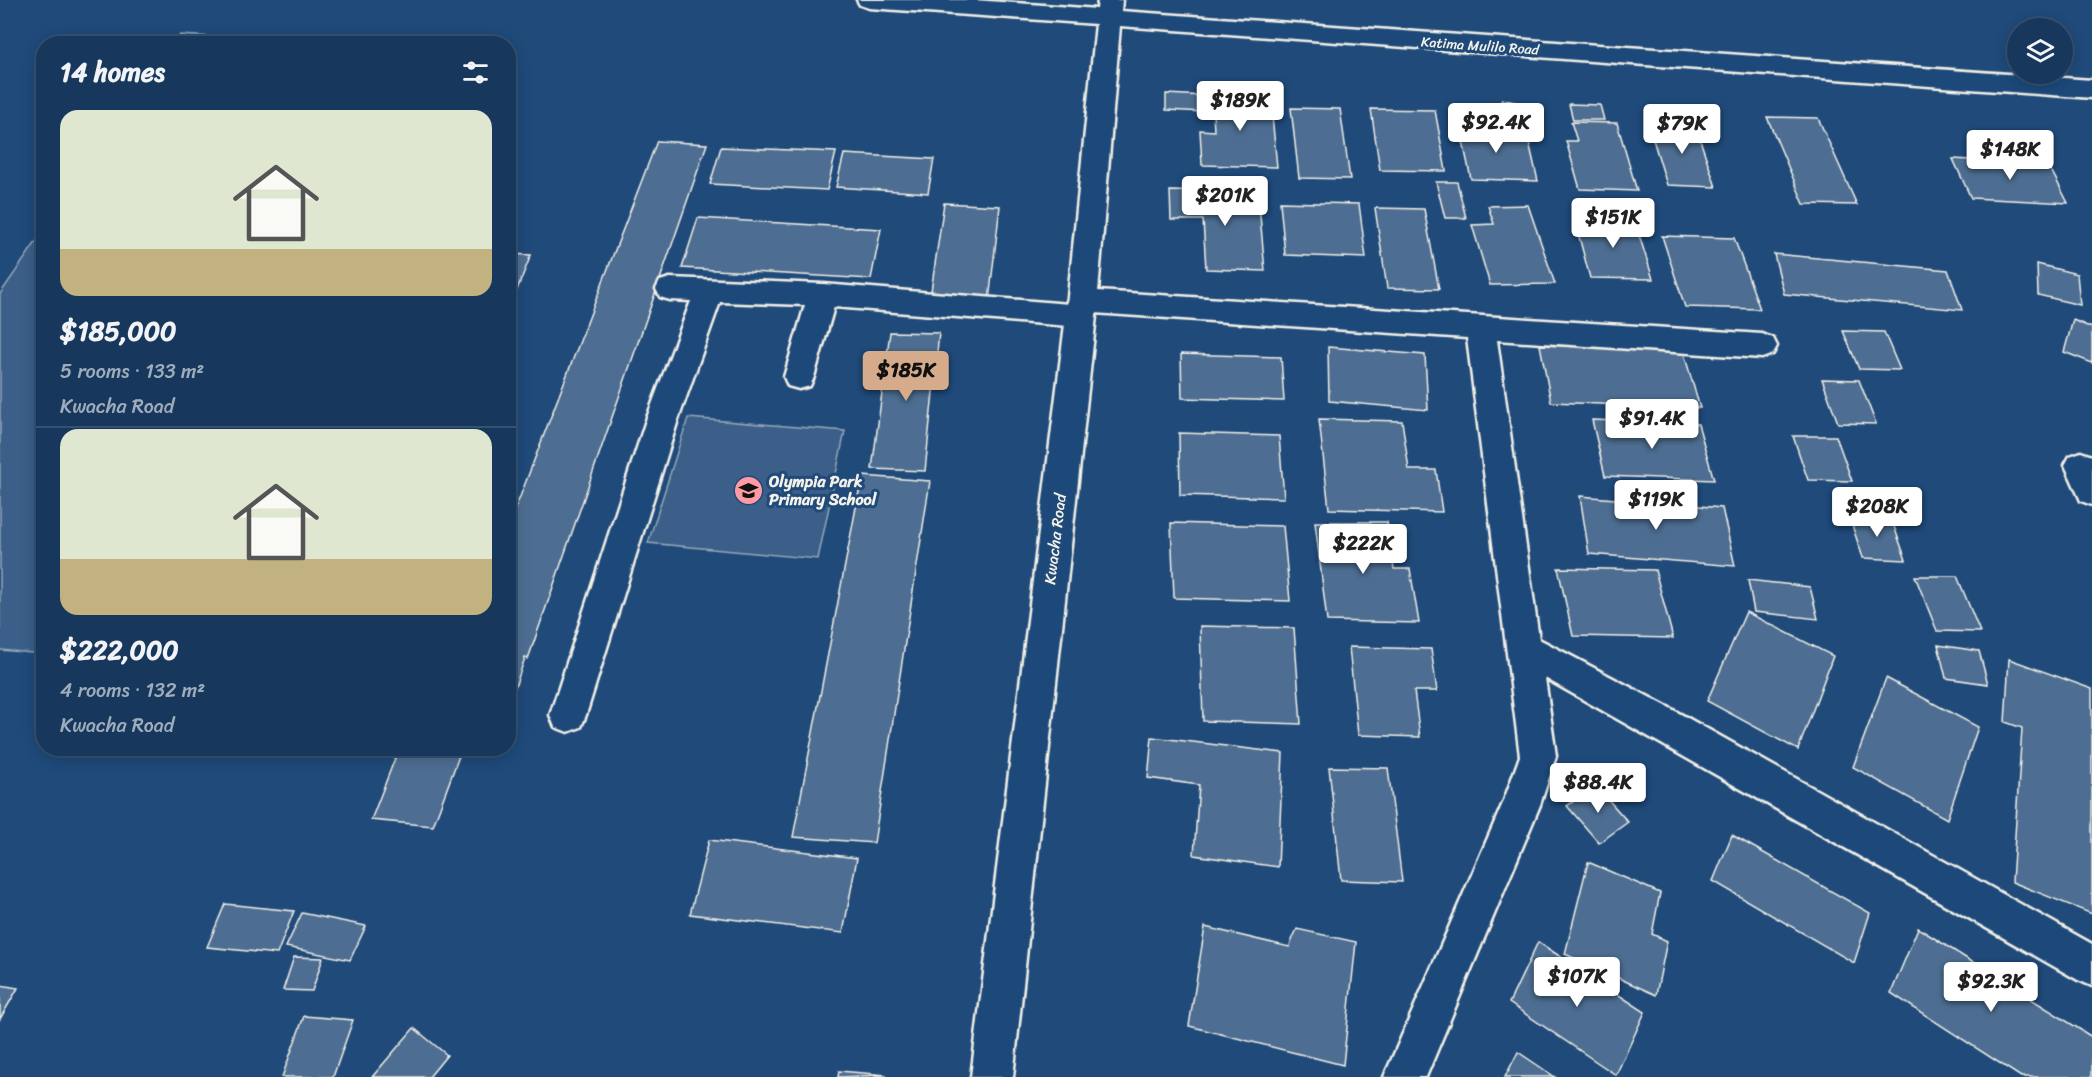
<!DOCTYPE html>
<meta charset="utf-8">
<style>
:root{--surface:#17385c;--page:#203f62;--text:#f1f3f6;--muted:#9eacbb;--line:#365272;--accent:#d6ab8b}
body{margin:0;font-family:Sriracha,sans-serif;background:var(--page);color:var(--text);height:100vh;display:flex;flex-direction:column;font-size:22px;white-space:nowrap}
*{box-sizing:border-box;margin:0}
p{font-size:20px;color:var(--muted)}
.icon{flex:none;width:33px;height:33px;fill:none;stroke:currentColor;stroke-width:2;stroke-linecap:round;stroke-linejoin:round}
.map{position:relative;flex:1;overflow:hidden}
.panel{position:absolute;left:36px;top:36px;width:480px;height:720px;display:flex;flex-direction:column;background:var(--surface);border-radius:24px;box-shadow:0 3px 15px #0003,0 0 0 2px var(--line)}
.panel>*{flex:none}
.fabs{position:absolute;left:2007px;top:18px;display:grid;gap:12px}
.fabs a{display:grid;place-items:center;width:66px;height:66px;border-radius:50%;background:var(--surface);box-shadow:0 3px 15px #0003,0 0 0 2px var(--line);font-size:30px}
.price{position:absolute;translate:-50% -51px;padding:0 14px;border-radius:6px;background:#fff;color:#222;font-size:20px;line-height:39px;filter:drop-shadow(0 2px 3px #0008)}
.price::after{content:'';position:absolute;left:50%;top:36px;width:18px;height:14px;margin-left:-9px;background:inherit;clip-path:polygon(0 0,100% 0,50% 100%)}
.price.active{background:var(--accent);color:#111}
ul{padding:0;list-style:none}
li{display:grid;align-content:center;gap:12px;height:318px;padding:0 24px}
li+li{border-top:2px solid var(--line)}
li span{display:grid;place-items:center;height:186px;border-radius:18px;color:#555}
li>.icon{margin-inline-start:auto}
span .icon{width:108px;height:108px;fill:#fffc;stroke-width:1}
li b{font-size:26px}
h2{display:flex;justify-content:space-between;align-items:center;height:72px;padding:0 24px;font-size:26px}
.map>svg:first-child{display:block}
.green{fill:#3a5f88;stroke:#97a8b8;stroke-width:1.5}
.building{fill:#4d6e92;stroke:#f4f1e8;stroke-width:1.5}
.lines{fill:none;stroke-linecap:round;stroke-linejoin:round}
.minor-casing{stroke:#f4f1e8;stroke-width:5}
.major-casing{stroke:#f4f1e8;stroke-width:5}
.minor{fill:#1f4a7a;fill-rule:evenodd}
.major{fill:#1f4a7a;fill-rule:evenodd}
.labels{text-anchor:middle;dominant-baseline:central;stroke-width:6;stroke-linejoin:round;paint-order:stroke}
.far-street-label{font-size:14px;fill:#f4f1e8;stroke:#1f4a7a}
.poi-label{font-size:16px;font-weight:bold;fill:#f4f1e8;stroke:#1f4a7a;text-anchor:start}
.street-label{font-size:16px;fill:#f4f1e8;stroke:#1f4a7a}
</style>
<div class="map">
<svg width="2092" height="1077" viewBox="0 0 2092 1077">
<rect width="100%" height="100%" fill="#1f4a7a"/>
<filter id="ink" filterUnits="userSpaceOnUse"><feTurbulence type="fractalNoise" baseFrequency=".0167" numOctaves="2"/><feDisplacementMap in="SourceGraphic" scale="12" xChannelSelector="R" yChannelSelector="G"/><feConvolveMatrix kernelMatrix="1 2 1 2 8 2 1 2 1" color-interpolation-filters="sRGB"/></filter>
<g filter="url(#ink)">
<g class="green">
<polygon points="180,35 320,43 174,43"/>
<polygon points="43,232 43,654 0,650 0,294"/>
<polygon points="688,418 845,431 818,559 648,543"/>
</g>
<g class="building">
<polygon points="1166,94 1204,96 1204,112 1166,110"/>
<polygon points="1212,94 1270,95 1277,167 1202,165 1200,130 1214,131"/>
<polygon points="1502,99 1534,107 1527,130 1494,122"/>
<polygon points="1569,104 1600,105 1604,120 1573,120"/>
<polygon points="1291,108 1340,109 1350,179 1299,178"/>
<polygon points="1371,109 1435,110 1446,171 1380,170"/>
<polygon points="1767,117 1818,118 1857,205 1804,204"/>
<polygon points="1571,122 1617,123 1637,191 1580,189 1566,141 1577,141"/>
<polygon points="1459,123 1506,124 1510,141 1529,142 1538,181 1471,179"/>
<polygon points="1648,123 1695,125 1716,187 1667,185"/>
<polygon points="657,141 707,144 528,659 525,658 513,693 508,692 508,528"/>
<polygon points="721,147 836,152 827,190 710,184"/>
<polygon points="844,154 934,159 928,193 836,187"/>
<polygon points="1953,159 2048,164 2068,203 1971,198"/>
<polygon points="1436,182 1457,182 1466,218 1445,218"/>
<polygon points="1170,191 1258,193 1265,271 1206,269 1203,220 1171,220"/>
<polygon points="1280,202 1359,204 1366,258 1285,255"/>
<polygon points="944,203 1000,206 989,301 930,298"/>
<polygon points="1528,205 1555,284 1490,285 1472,225 1494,224 1488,206"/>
<polygon points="1375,208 1424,209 1439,289 1387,288"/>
<polygon points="698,218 881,229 871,279 682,268"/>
<polygon points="1574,218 1634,219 1653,279 1590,278"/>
<polygon points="1662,236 1734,238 1760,309 1685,307"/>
<polygon points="508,254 531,255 508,312"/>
<polygon points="1774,254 1948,270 1962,310 1784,294"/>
<polygon points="2037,264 2077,274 2080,305 2038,295"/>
<polygon points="2073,320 2092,328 2092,363 2064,352"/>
<polygon points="1843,331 1884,332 1900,370 1859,369"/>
<polygon points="890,332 939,333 925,471 872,469"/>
<polygon points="1540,345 1683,350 1700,408 1551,402"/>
<polygon points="1328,347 1425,355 1428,410 1329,401"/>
<polygon points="1181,354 1281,357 1284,401 1182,398"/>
<polygon points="1822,379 1859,380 1876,424 1838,423"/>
<polygon points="1319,419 1402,421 1409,470 1436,470 1442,512 1329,509"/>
<polygon points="1592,420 1698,424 1714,480 1605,476"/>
<polygon points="1179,433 1279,436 1284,498 1180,495"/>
<polygon points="1793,436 1836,436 1852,481 1808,480"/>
<polygon points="862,476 930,481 874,843 793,837"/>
<polygon points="1580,496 1722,508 1735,566 1589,554"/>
<polygon points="1849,516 1891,518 1906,560 1863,558"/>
<polygon points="1315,522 1387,522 1394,569 1410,569 1419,623 1327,621"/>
<polygon points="1171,523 1283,526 1290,601 1174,598"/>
<polygon points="1558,568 1655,570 1673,638 1573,636"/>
<polygon points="1915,576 1957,576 1980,632 1937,631"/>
<polygon points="1748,580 1810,587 1818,619 1754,612"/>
<polygon points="1746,612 1833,656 1798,750 1707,701"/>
<polygon points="1200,626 1294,628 1301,724 1203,721"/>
<polygon points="1938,645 1979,651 1988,684 1946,678"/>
<polygon points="1349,647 1431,649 1437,691 1414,691 1420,737 1358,735"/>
<polygon points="2009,659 2092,689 2092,914 2012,882 2022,728 2005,722"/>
<polygon points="1886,678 1978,727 1947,819 1853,767"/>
<polygon points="1152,737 1283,753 1278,867 1194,855 1199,785 1148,778"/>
<polygon points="399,748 462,748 433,826 371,820"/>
<polygon points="1329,767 1388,768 1402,882 1341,880"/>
<polygon points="1596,786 1628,822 1599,843 1567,806"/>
<polygon points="1732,835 1870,913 1854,963 1713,881"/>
<polygon points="709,840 857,858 843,933 690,914"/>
<polygon points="1588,862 1660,893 1652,934 1667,941 1656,995 1565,954"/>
<polygon points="225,904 294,911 277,954 207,947"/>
<polygon points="302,913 366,926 350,960 286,947"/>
<polygon points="1205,927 1289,947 1297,929 1356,942 1343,1065 1189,1026"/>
<polygon points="1918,928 2092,1037 2092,1077 2021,1077 1891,993"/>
<polygon points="1538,942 1645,1012 1616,1075 1509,1003"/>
<polygon points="294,957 323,958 312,991 283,990"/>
<polygon points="0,985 18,988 0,1019"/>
<polygon points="304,1016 353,1020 333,1077 282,1077"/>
<polygon points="414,1028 447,1055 429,1077 372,1077"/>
<polygon points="1518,1052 1555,1077 1505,1077"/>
<polygon points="839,1071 887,1075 838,1077"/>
</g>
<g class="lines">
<defs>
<g id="minor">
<polygon points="670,278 823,284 1069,304 1067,301 1072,293 1082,290 1762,334 1773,338 1777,346 1773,354 1762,358 1497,340 1539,639 1668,707 2092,944 2092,986 2078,980 1545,678 1556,756 1540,805 1426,1077 1384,1077 1503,803 1520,756 1467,338 1094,313 1096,316 1091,324 1081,327 834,307 814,377 810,386 799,389 788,386 784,377 805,305 720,302 677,423 586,715 581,727 568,732 555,727 550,715 645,423 691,301 670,300 660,297 656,289 660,281"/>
<polygon points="2081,452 2092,456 2092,505 2081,501 2065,465 2070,456"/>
</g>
<polygon id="major" points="857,0 974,0 1097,9 1098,0 1122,0 1121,11 2092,80 2092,98 1120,26 1096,316 1013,1077 971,1077 1066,316 1096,24 869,8 860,5"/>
</defs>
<use href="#minor" class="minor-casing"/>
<use href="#major" class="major-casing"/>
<use href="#minor" class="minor"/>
<use href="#major" class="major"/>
</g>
</g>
<defs>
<symbol id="school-disc" viewBox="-11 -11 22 22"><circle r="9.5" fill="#ff9aa2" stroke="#1f4a7a"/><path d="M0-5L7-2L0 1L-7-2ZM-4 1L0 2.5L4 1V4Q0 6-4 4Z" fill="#111"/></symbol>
</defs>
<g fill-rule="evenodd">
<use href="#school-disc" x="732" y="474" width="33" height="33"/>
</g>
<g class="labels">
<g class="far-street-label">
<text transform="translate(1480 46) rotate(4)">Katima Mulilo Road</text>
</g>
<g class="poi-label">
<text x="769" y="481">Olympia Park<tspan x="769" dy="18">Primary School</tspan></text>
</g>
<g class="street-label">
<text transform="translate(1055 539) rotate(-83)">Kwacha Road</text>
</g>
</g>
</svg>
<div class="fabs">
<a><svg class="icon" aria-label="layers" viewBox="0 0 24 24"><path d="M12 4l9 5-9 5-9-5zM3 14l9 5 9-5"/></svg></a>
</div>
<b class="price" style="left:1240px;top:132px">$189K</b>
<b class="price" style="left:1496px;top:154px">$92.4K</b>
<b class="price" style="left:1682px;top:155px">$79K</b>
<b class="price" style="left:2010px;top:181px">$148K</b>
<b class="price" style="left:1225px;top:227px">$201K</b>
<b class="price" style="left:1613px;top:249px">$151K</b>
<b class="price active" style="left:906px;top:402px">$185K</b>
<b class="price" style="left:1652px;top:450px">$91.4K</b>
<b class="price" style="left:1656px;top:531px">$119K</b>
<b class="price" style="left:1877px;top:538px">$208K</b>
<b class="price" style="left:1363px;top:575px">$222K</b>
<b class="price" style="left:1598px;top:814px">$88.4K</b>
<b class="price" style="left:1577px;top:1008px">$107K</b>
<b class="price" style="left:1991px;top:1013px">$92.3K</b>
<section class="panel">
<h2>14 homes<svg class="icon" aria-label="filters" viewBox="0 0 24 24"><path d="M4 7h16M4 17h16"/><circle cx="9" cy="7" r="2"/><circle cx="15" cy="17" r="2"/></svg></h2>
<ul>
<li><span style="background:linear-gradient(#dfe7d0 75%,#c2b280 0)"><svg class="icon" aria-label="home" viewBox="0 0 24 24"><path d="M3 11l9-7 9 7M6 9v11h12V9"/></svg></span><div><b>$185,000</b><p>5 rooms · 133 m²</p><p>Kwacha Road</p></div></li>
<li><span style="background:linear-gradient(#dfe7d0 70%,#c2b280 0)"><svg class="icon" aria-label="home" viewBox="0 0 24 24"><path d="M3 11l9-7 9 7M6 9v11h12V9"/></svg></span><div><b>$222,000</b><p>4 rooms · 132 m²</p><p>Kwacha Road</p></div></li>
</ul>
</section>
</div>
